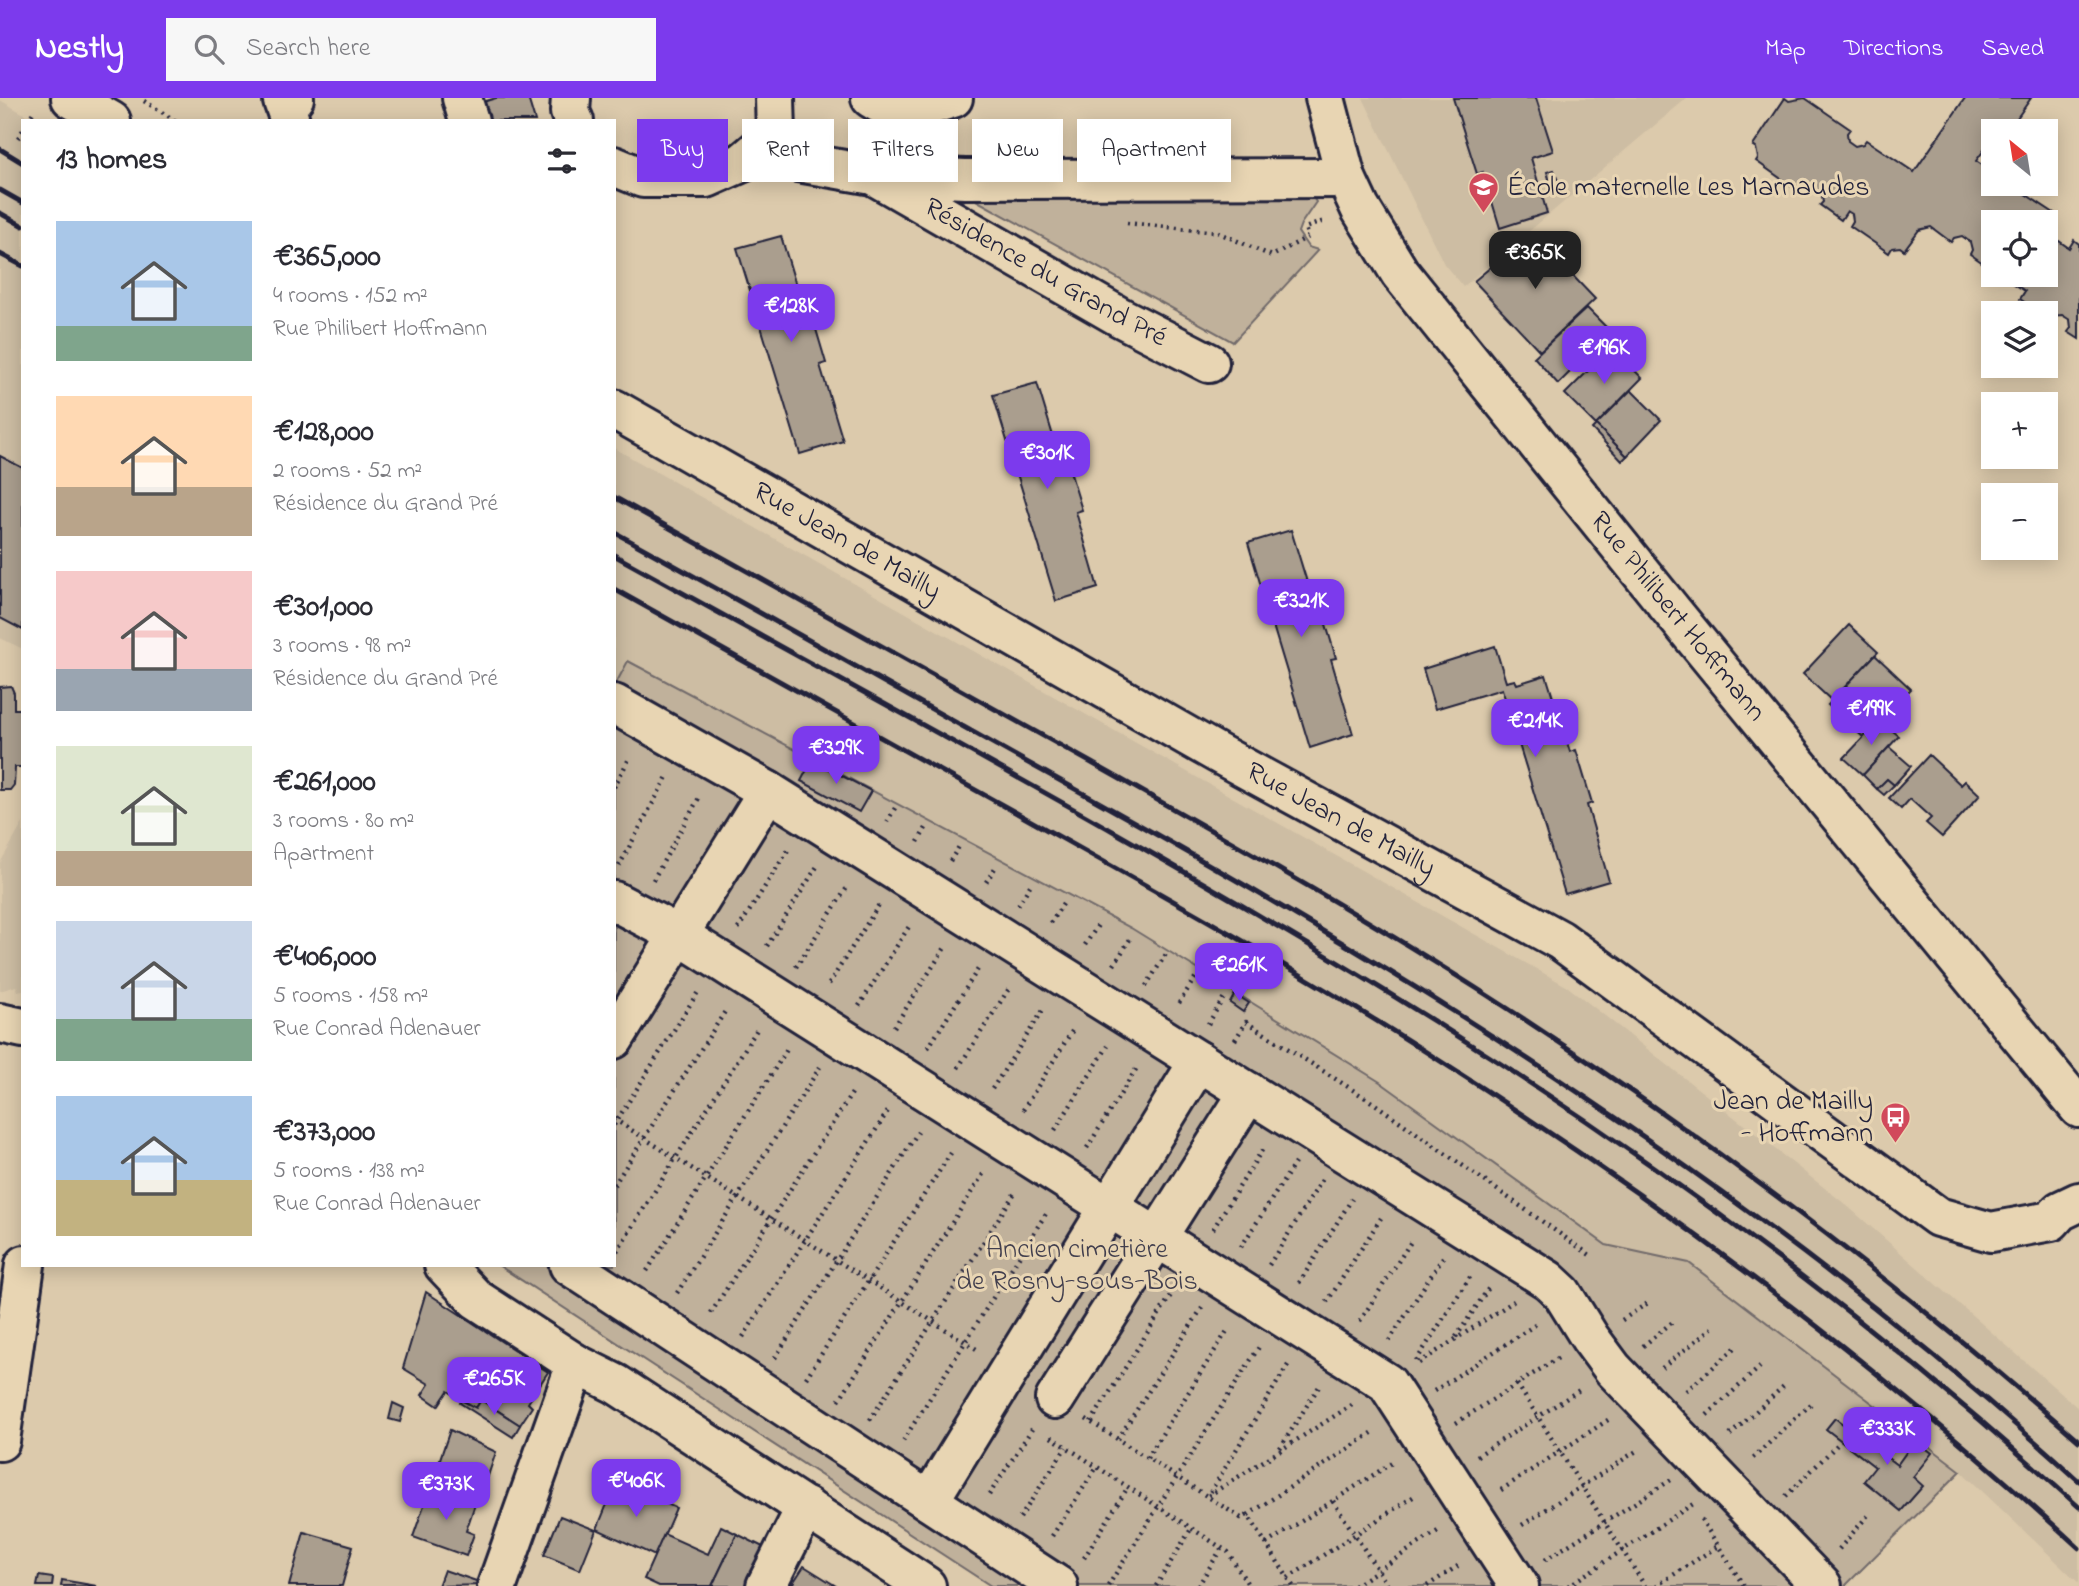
<!DOCTYPE html>
<meta charset="utf-8">
<style>
:root{--surface:#fff;--page:#f7f7f7;--text:#2b2b33;--muted:#7c7c81;--accent:#7c3aed}
body{margin:0;font-family:"Indie Flower",sans-serif;background:var(--page);color:var(--text);height:100vh;display:flex;flex-direction:column;font-size:26px;white-space:nowrap}
*{box-sizing:border-box;margin:0}
p{font-size:23px;color:var(--muted)}
.icon{flex:none;width:38px;height:38px;fill:none;stroke:currentColor;stroke-width:2;stroke-linecap:round;stroke-linejoin:round}
.map{position:relative;flex:1;overflow:hidden}
.sheet{position:absolute;left:21px;top:21px;width:595px;height:1148px;display:flex;flex-direction:column;background:var(--surface);border-radius:0px;box-shadow:0 4px 18px #0003}
.sheet>*{flex:none}
.hud{position:absolute;left:637px;top:21px;width:665px;height:63px;display:flex;gap:14px}
.needle{width:46px;rotate:330deg}
.fabs{position:absolute;left:1981px;top:21px;display:grid;gap:14px}
.fabs a{display:grid;place-items:center;width:77px;height:77px;border-radius:0px;background:var(--surface);box-shadow:0 4px 18px #0003;font-size:35px}
.price{position:absolute;translate:-50% -60px;padding:0 16px;border-radius:14px;background:var(--accent);color:#fff;font-size:23px;line-height:46px;filter:drop-shadow(0 2px 4px #0008)}
.price::after{content:'';position:absolute;left:50%;top:42px;width:21px;height:16px;margin-left:-10px;background:inherit;clip-path:polygon(0 0,100% 0,50% 100%)}
.price.active{background:#222;color:#fff}
ul{padding:0;list-style:none}
li{display:flex;align-items:center;gap:21px;height:175px;padding:0 35px}
li span{display:grid;place-items:center;flex:none;width:196px;height:140px;border-radius:0px;color:#555}
li>.icon{margin-inline-start:auto}
span .icon{width:84px;height:84px;fill:#fffc;stroke-width:1}
li b{font-size:30px}
h2{display:flex;justify-content:space-between;align-items:center;height:84px;padding:0 35px;font-size:30px}
.tag{padding:0 24px;border-radius:0px;background:var(--surface);box-shadow:0 4px 18px #0003;font-size:24px;line-height:63px}
.tag.active{background:var(--accent);color:#fff}
header{display:flex;align-items:center;gap:42px;box-sizing:border-box;height:98px;padding:0 35px;background:var(--accent);color:#fff}
header strong{font-size:33px}
nav{display:flex;gap:38px;margin-inline-start:auto;font-size:24px}
.search{width:490px;height:63px;background:var(--page);display:flex;align-items:center;gap:18px;box-sizing:border-box;padding:0 24px;border-radius:0px;color:var(--muted);font-size:26px}
.map>svg:first-child{display:block}
.built{fill:#cdbda3}
.green{fill:#c0b19b;stroke:#716a6b;stroke-width:2}
.building{fill:#aa9e8e;stroke:#22223b;stroke-width:2}
.lines{fill:none;stroke-linecap:round;stroke-linejoin:round}
.minor-casing{stroke:#22223b;stroke-width:44}
.path{stroke:#22223b;stroke-width:4.5;stroke-dasharray:2 5;stroke-linecap:butt}
.minor{stroke:#e8d5b3;stroke-width:38}
.rail{stroke:#22223b;stroke-width:5}
.labels{text-anchor:middle;dominant-baseline:central;stroke-width:6;stroke-linejoin:round;paint-order:stroke}
.poi-label{font-size:28px;fill:#22223b;stroke:#e8d5b3;text-anchor:start}
.street-label{font-size:28px;fill:#22223b;stroke:#e8d5b3}
.park-label{font-size:28px;fill:#423f4e;stroke:#e8d5b3}
</style>
<header>
<strong>Nestly</strong>
<div class="search"><svg class="icon" aria-label="search" viewBox="0 0 24 24"><circle cx="10" cy="10" r="6"/><path d="M15 15l6 6"/></svg>Search here</div>
<nav><a>Map</a><a>Directions</a><a>Saved</a></nav>
</header>
<div class="map">
<svg width="2079" height="1488" viewBox="0 0 2079 1488">
<rect width="100%" height="100%" fill="#dccaac"/>
<filter id="ink" filterUnits="userSpaceOnUse"><feTurbulence type="fractalNoise" baseFrequency=".0143" numOctaves="2"/><feDisplacementMap in="SourceGraphic" scale="14" xChannelSelector="R" yChannelSelector="G"/><feConvolveMatrix kernelMatrix="1 2 1 2 8 2 1 2 1" color-interpolation-filters="sRGB"/></filter>
<g filter="url(#ink)">
<g class="built">
<polygon points="1363,0 1687,0 1463,189 1444,166"/>
<polygon points="0,2 36,23 23,23 23,551 0,540"/>
<polygon points="614,350 1568,889 1845,1106 2079,1311 2079,1485 1961,1373 1689,1165 1606,1147 1380,984 1131,830 629,563 614,589"/>
<polygon points="23,725 23,892 18,893 16,888 0,893 0,765"/>
</g>
<g class="green">
<polygon points="979,97 1313,100 1316,104 1301,126 1298,134 1308,149 1318,152 1233,244 974,101"/>
<polygon points="628,563 1131,830 1380,984 1606,1147 1689,1165 1961,1373 1845,1488 991,1488 498,1167 614,1167 614,589"/>
</g>
<g class="building">
<polygon points="496,0 528,0 535,23 489,23 483,4"/>
<polygon points="1453,0 1536,0 1553,53 1531,60 1547,115 1500,130 1483,74 1477,76"/>
<polygon points="1785,0 1789,3 1805,0 1850,31 1847,35 1848,43 1855,48 1863,46 1866,42 1914,74 1965,0 2031,0 2008,33 1993,33 1993,52 1987,48 1976,63 1993,74 1993,86 2010,86 2054,115 2051,121 2052,128 2057,131 2052,138 2069,150 2074,142 2079,146 2079,241 2068,234 2071,230 2070,222 2062,217 2053,218 2051,222 2046,219 2046,215 2040,215 2020,201 2025,193 2008,182 2011,177 2046,177 2046,124 1993,124 1993,166 1990,170 1970,156 1972,152 1970,144 1962,138 1954,140 1951,144 1931,129 1919,132 1904,152 1900,149 1892,150 1889,155 1850,128 1853,123 1852,116 1847,113 1841,122 1820,107 1823,104 1821,95 1815,91 1807,92 1804,97 1756,63 1758,60 1756,50 1753,48"/>
<polygon points="1554,72 1560,89 1552,91 1547,74"/>
<polygon points="1532,135 1595,201 1540,253 1474,183"/>
<polygon points="781,138 804,214 810,211 826,265 820,267 843,343 800,356 737,150"/>
<polygon points="1587,210 1606,229 1596,238 1591,234 1579,246 1589,255 1558,286 1534,259"/>
<polygon points="1612,249 1642,280 1596,327 1565,296"/>
<polygon points="1037,285 1060,361 1066,360 1082,412 1076,414 1098,490 1056,503 993,297"/>
<polygon points="1631,292 1661,322 1627,358 1596,327"/>
<polygon points="1596,327 1627,358 1622,363 1592,331"/>
<polygon points="0,358 23,370 23,532 0,520"/>
<polygon points="1291,432 1314,507 1320,506 1336,560 1331,561 1353,636 1310,650 1248,445"/>
<polygon points="1849,527 1878,554 1832,603 1803,576"/>
<polygon points="1495,548 1506,584 1515,582 1517,586 1546,577 1570,654 1576,652 1592,705 1587,707 1609,783 1565,796 1502,591 1435,611 1423,571"/>
<polygon points="1875,557 1911,591 1863,639 1828,607"/>
<polygon points="11,588 14,595 14,611 23,611 23,669 15,669 14,687 10,692 0,692 0,589"/>
<polygon points="1880,622 1899,638 1863,677 1844,660"/>
<polygon points="1889,649 1911,668 1894,687 1887,681 1877,691 1863,677"/>
<polygon points="1929,657 1961,687 1965,683 1980,697 1942,739 1926,725 1931,720 1910,701 1901,711 1889,700"/>
<polygon points="812,662 871,693 859,714 801,683"/>
<polygon points="1887,681 1894,687 1884,697 1877,691"/>
<polygon points="1235,896 1249,905 1243,914 1230,905"/>
<polygon points="426,1194 548,1274 528,1305 532,1309 520,1327 481,1302 476,1310 448,1293 438,1308 422,1297 429,1286 403,1270"/>
<polygon points="461,1302 476,1310 481,1302 520,1327 513,1339 460,1305"/>
<polygon points="393,1305 404,1310 400,1324 389,1321"/>
<polygon points="1835,1320 1897,1367 1915,1342 1932,1355 1913,1379 1923,1388 1901,1413 1864,1383 1875,1369 1826,1331"/>
<polygon points="450,1332 496,1354 488,1378 483,1376 473,1405 430,1390"/>
<polygon points="616,1384 676,1410 655,1458 597,1431"/>
<polygon points="430,1390 475,1406 466,1433 474,1436 466,1458 413,1439"/>
<polygon points="560,1418 596,1432 580,1472 544,1457"/>
<polygon points="721,1428 737,1436 712,1488 659,1488 644,1481 664,1436 708,1456"/>
<polygon points="304,1434 353,1448 342,1488 289,1488"/>
<polygon points="737,1436 767,1451 748,1488 712,1488"/>
<polygon points="804,1468 836,1488 791,1488"/>
<polygon points="444,1472 488,1487 438,1488"/>
<polygon points="39,1478 53,1480 52,1488 37,1488"/>
<polygon points="62,1482 97,1488 61,1488"/>
</g>
<g class="lines">
<defs>
<g id="minor">
<polyline points="71,0 111,23"/>
<polyline points="462,0 469,23"/>
<polyline points="571,0 570,14 574,23"/>
<path id="s1" d="M775,0L776,36L798,64L873,77L1120,219L1209,265"/>
<polyline points="871,0 899,17 953,0"/>
<path id="s2" d="M1325,0L1346,80L1360,110L1400,175L1672,513L2079,1010"/>
<polyline points="290,23 283,3 294,0"/>
<polyline points="614,68 643,80 707,80 743,64 776,36"/>
<polyline points="878,77 965,81 1346,80"/>
<path id="s3" d="M614,311L1219,656L1560,842L1938,1119L1991,1134L2051,1123L2060,1113L2079,1104"/>
<polyline points="614,606 768,693 1548,1182 1562,1195 1590,1240 1613,1271 1822,1488"/>
<polyline points="614,803 679,837 1387,1285 1519,1488"/>
<polyline points="0,925 23,930"/>
<polyline points="614,941 768,693"/>
<polyline points="444,1167 476,1201 576,1266 616,1286 926,1488"/>
<polyline points="569,1167 1058,1488"/>
<polyline points="1055,1301 1249,994"/>
<polyline points="0,1343 25,1167"/>
<polyline points="929,1403 1199,963"/>
<polyline points="497,1488 576,1266"/>
<polyline points="766,1488 806,1409"/>
</g>
</defs>
<use href="#minor" class="minor-casing"/>
<g class="path">
<polyline points="144,3 176,23"/>
<polyline points="28,23 35,11"/>
<polyline points="18,40 23,32"/>
<polyline points="1127,125 1217,134 1272,158 1308,139 1305,130 1324,123"/>
<polyline points="614,689 630,659"/>
<polyline points="887,724 895,710"/>
<polyline points="918,744 926,730"/>
<polyline points="950,763 960,747"/>
<polyline points="619,768 668,677"/>
<polyline points="653,782 700,698"/>
<polyline points="986,784 997,767"/>
<polyline points="1018,807 1031,786"/>
<polyline points="1050,825 1065,803"/>
<polyline points="738,831 790,749"/>
<polyline points="1085,847 1100,824"/>
<polyline points="767,848 818,767"/>
<polyline points="1114,867 1132,838"/>
<polyline points="796,869 848,788"/>
<polyline points="829,886 880,805"/>
<polyline points="1146,888 1166,856"/>
<polyline points="1179,905 1197,877"/>
<polyline points="859,908 910,827"/>
<polyline points="1208,926 1226,896"/>
<polyline points="894,929 946,848"/>
<polyline points="1235,942 1246,924 1375,1006 1590,1157"/>
<polyline points="928,950 980,868"/>
<polyline points="958,970 1010,889"/>
<polyline points="992,991 1044,911"/>
<polyline points="1023,1012 1074,930"/>
<polyline points="614,1021 978,1252"/>
<polyline points="614,1027 698,894"/>
<polyline points="1055,1032 1108,948"/>
<polyline points="1087,1050 1138,968"/>
<polyline points="614,1087 726,912"/>
<polyline points="1213,1131 1264,1049"/>
<polyline points="1241,1149 1295,1065"/>
<polyline points="617,1153 758,930"/>
<polyline points="1269,1167 1322,1082"/>
<polyline points="647,1173 788,950"/>
<polyline points="1299,1185 1352,1101"/>
<polyline points="677,1195 820,969"/>
<polyline points="1327,1204 1381,1120"/>
<polyline points="711,1215 854,992"/>
<polyline points="1622,1222 1651,1203"/>
<polyline points="1360,1223 1412,1142"/>
<polyline points="743,1239 888,1013"/>
<polyline points="1456,1239 1490,1188"/>
<polyline points="1389,1243 1443,1159"/>
<polyline points="1643,1248 1675,1222"/>
<polyline points="775,1260 918,1034"/>
<polyline points="1416,1263 1472,1176"/>
<polyline points="1419,1265 1514,1203"/>
<polyline points="1288,1267 1208,1398 1352,1307"/>
<polyline points="1662,1270 1712,1230"/>
<polyline points="806,1280 951,1055"/>
<polyline points="1517,1286 1645,1488"/>
<polyline points="1434,1293 1538,1225"/>
<polyline points="1686,1293 1735,1250"/>
<polyline points="839,1302 985,1073"/>
<polyline points="1707,1317 1760,1269"/>
<polyline points="1086,1321 1241,1420 1248,1417"/>
<polyline points="870,1322 1016,1093"/>
<polyline points="1091,1324 1173,1194"/>
<polyline points="1456,1325 1558,1260"/>
<polyline points="1730,1337 1786,1286"/>
<polyline points="1051,1339 1228,1454 1249,1488"/>
<polyline points="1118,1341 1202,1210"/>
<polyline points="903,1343 1047,1114"/>
<polyline points="1280,1350 1320,1287"/>
<polyline points="1477,1358 1581,1291"/>
<polyline points="1147,1360 1229,1230"/>
<polyline points="1753,1360 1811,1306"/>
<polyline points="1501,1392 1611,1320"/>
<polyline points="989,1397 1032,1331"/>
<polyline points="1786,1398 1838,1346"/>
<polyline points="1333,1403 1388,1488"/>
<polyline points="1020,1420 1066,1349"/>
<polyline points="1701,1421 1744,1488"/>
<polyline points="1522,1427 1638,1352"/>
<polyline points="1052,1438 1097,1369"/>
<polyline points="1266,1446 1395,1363"/>
<polyline points="1839,1451 1869,1416"/>
<polyline points="1084,1460 1128,1389"/>
<polyline points="1545,1462 1671,1382"/>
<polyline points="1288,1480 1416,1397"/>
<polyline points="1108,1488 1259,1249"/>
<polyline points="1156,1488 1191,1431"/>
<polyline points="1198,1488 1221,1451"/>
<polyline points="1293,1488 1248,1417 1375,1333"/>
<polyline points="1354,1488 1438,1433"/>
<polyline points="1427,1488 1461,1466"/>
<polyline points="1568,1488 1693,1406"/>
<polyline points="1656,1488 1718,1448"/>
</g>
<use href="#minor" class="minor"/>
<g class="rail">
<polyline points="0,51 23,65"/>
<polyline points="0,92 23,105"/>
<polyline points="0,115 23,128"/>
<polyline points="0,156 23,168"/>
<path d="M614,399C773,487 932,575 1090,664C1220,737 1350,810 1476,890C1688,1025 1890,1178 2079,1343"/>
<path d="M614,434C750,509 886,585 1021,661C1170,743 1318,827 1461,918C1679,1056 1889,1210 2079,1383"/>
<path d="M614,457C894,612 1177,762 1448,932C1670,1072 1884,1232 2079,1409"/>
<path d="M614,491C753,568 892,645 1031,723C1167,799 1303,875 1434,959C1662,1104 1880,1267 2079,1450"/>
</g>
</g>
</g>
<defs>
<symbol id="school-pin" viewBox="-11 -11 22 30"><path d="M0 17L-7.5 6A9.5 9.5 0 1 1 7.5 6Z" fill="#d1495b" stroke="#e8d5b3"/><path d="M0-5L7-2L0 1L-7-2ZM-4 1L0 2.5L4 1V4Q0 6-4 4Z" fill="#fff"/></symbol>
<symbol id="bus-pin" viewBox="-11 -11 22 30"><path d="M0 17L-7.5 6A9.5 9.5 0 1 1 7.5 6Z" fill="#d1495b" stroke="#e8d5b3"/><path d="M-5-6H5V4H4V6H2V4H-2V6H-4V4H-5ZM-3.5-4V0h7V-4ZM-3.5 1.2v1.5H-2V1.2ZM2 1.2v1.5H3.5V1.2Z" fill="#fff"/></symbol>
</defs>
<g fill-rule="evenodd">
<use href="#school-pin" x="1466" y="72" width="35" height="47"/>
<use href="#bus-pin" x="1878" y="1002" width="35" height="47"/>
</g>
<g class="labels">
<g class="poi-label">
<text x="1507" y="90">École maternelle Les Marnaudes</text>
<text x="1873" y="1004" text-anchor="end">Jean de Mailly<tspan x="1873" dy="32">- Hoffmann</tspan></text>
</g>
<g class="street-label">
<text stroke="none"><textPath href="#s1" startOffset="346">Résidence du Grand Pré</textPath></text>
<text stroke="none"><textPath href="#s3" startOffset="268">Rue Jean de Mailly</textPath></text>
<text stroke="none"><textPath href="#s2" startOffset="634">Rue Philibert Hoffmann</textPath></text>
<text stroke="none"><textPath href="#s3" startOffset="835">Rue Jean de Mailly</textPath></text>
</g>
<g class="park-label">
<text x="1077" y="1152">Ancien cimetière<tspan x="1077" dy="32">de Rosny-sous-Bois</tspan></text>
</g>
</g>
</svg>
<div class="fabs">
<a><svg class="needle" viewBox="-14 -14 28 28"><path d="M0-13l5 13h-10z" fill="#e53935"/><path d="M0 13l5-13h-10z" fill="#7c7c81"/></svg></a>
<a><svg class="icon" aria-label="locate" viewBox="0 0 24 24"><circle cx="12" cy="12" r="6"/><path d="M12 2v4M12 18v4M2 12h4M18 12h4"/></svg></a>
<a><svg class="icon" aria-label="layers" viewBox="0 0 24 24"><path d="M12 4l9 5-9 5-9-5zM3 14l9 5 9-5"/></svg></a>
<a>+</a>
<a>−</a>
</div>
<b class="price active" style="left:1535px;top:193px">€365K</b>
<b class="price" style="left:791px;top:246px">€128K</b>
<b class="price" style="left:1604px;top:288px">€196K</b>
<b class="price" style="left:1047px;top:393px">€301K</b>
<b class="price" style="left:1301px;top:541px">€321K</b>
<b class="price" style="left:1871px;top:649px">€199K</b>
<b class="price" style="left:1535px;top:661px">€214K</b>
<b class="price" style="left:836px;top:688px">€329K</b>
<b class="price" style="left:1239px;top:905px">€261K</b>
<b class="price" style="left:494px;top:1319px">€265K</b>
<b class="price" style="left:1887px;top:1369px">€333K</b>
<b class="price" style="left:636px;top:1421px">€406K</b>
<b class="price" style="left:446px;top:1424px">€373K</b>
<div class="hud">
<a class="tag active">Buy</a>
<a class="tag">Rent</a>
<a class="tag">Filters</a>
<a class="tag">New</a>
<a class="tag">Apartment</a>
</div>
<section class="sheet">
<h2>13 homes<svg class="icon" aria-label="filters" viewBox="0 0 24 24"><path d="M4 7h16M4 17h16"/><circle cx="9" cy="7" r="2"/><circle cx="15" cy="17" r="2"/></svg></h2>
<ul>
<li><span style="background:linear-gradient(#a9c7e8 75%,#7fa58c 0)"><svg class="icon" aria-label="home" viewBox="0 0 24 24"><path d="M3 11l9-7 9 7M6 9v11h12V9"/></svg></span><div><b>€365,000</b><p>4 rooms · 152 m²</p><p>Rue Philibert Hoffmann</p></div></li>
<li><span style="background:linear-gradient(#ffd9b3 65%,#b9a48a 0)"><svg class="icon" aria-label="home" viewBox="0 0 24 24"><path d="M3 11l9-7 9 7M6 9v11h12V9"/></svg></span><div><b>€128,000</b><p>2 rooms · 52 m²</p><p>Résidence du Grand Pré</p></div></li>
<li><span style="background:linear-gradient(#f6c9c9 70%,#9aa5b1 0)"><svg class="icon" aria-label="home" viewBox="0 0 24 24"><path d="M3 11l9-7 9 7M6 9v11h12V9"/></svg></span><div><b>€301,000</b><p>3 rooms · 98 m²</p><p>Résidence du Grand Pré</p></div></li>
<li><span style="background:linear-gradient(#dfe7d0 75%,#b9a48a 0)"><svg class="icon" aria-label="home" viewBox="0 0 24 24"><path d="M3 11l9-7 9 7M6 9v11h12V9"/></svg></span><div><b>€261,000</b><p>3 rooms · 80 m²</p><p>Apartment</p></div></li>
<li><span style="background:linear-gradient(#c9d6e8 70%,#7fa58c 0)"><svg class="icon" aria-label="home" viewBox="0 0 24 24"><path d="M3 11l9-7 9 7M6 9v11h12V9"/></svg></span><div><b>€406,000</b><p>5 rooms · 158 m²</p><p>Rue Conrad Adenauer</p></div></li>
<li><span style="background:linear-gradient(#a9c7e8 60%,#c2b280 0)"><svg class="icon" aria-label="home" viewBox="0 0 24 24"><path d="M3 11l9-7 9 7M6 9v11h12V9"/></svg></span><div><b>€373,000</b><p>5 rooms · 138 m²</p><p>Rue Conrad Adenauer</p></div></li>
</ul>
</section>
</div>
